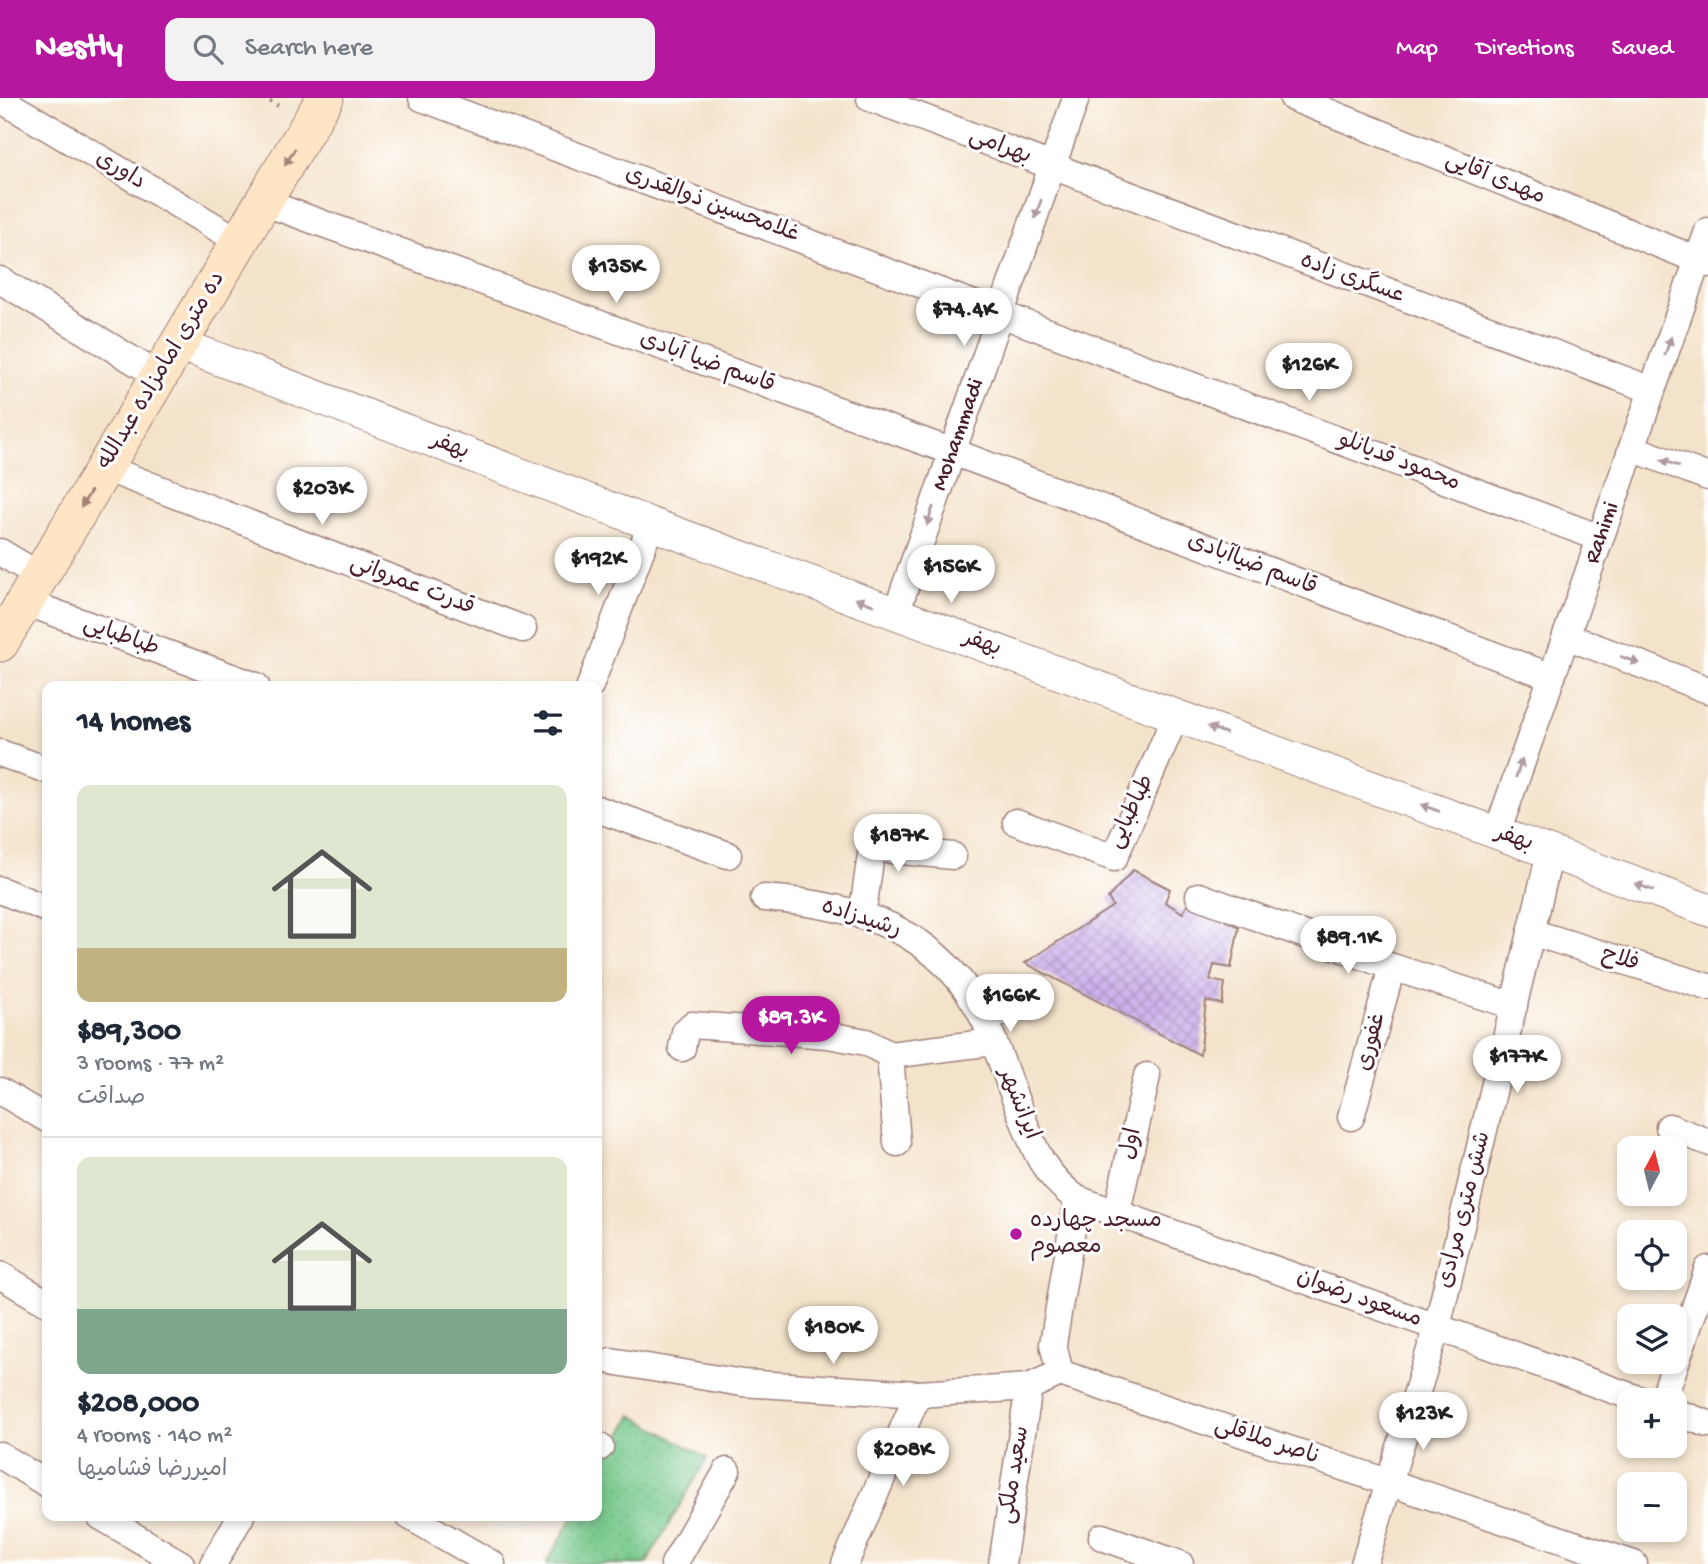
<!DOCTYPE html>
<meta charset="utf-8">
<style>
:root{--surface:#fff;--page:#f2f2f3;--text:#1f2937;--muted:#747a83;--line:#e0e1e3;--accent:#b5179e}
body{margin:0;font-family:"Gochi Hand","Playpen Sans Arabic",sans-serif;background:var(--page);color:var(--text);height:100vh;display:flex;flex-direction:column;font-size:26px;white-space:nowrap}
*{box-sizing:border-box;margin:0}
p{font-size:23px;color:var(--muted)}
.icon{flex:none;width:38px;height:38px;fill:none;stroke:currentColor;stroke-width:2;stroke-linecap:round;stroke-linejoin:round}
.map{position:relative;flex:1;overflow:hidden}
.side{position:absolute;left:42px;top:583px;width:560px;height:840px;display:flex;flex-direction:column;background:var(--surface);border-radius:14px;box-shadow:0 4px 10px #0003}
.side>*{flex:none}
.needle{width:46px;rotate:7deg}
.controls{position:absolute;left:1617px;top:1038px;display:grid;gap:14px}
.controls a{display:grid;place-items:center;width:70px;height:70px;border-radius:14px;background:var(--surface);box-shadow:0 4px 10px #0003;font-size:35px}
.price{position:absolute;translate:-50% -60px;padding:0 16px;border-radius:24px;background:#fff;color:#222;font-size:23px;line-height:46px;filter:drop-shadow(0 2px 4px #0008)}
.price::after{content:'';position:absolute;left:50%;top:42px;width:21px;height:16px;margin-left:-10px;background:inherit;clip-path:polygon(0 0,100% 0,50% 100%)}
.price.on{background:var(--accent);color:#fff}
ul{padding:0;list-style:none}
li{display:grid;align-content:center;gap:14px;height:371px;padding:0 35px}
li+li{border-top:2px solid var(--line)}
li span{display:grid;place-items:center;height:217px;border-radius:14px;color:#555}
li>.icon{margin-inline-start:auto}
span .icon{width:126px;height:126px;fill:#fffc;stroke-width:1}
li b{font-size:30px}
h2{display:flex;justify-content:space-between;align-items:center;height:84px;padding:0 35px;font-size:30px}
header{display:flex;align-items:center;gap:42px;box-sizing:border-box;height:98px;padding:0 35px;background:var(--accent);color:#fff}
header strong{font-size:33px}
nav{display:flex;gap:38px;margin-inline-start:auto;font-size:24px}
.search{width:490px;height:63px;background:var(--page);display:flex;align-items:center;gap:18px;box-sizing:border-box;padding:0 24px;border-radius:14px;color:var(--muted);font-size:26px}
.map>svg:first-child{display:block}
.grass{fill:url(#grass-dots);stroke:#60745a;stroke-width:2}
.building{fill:url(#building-cross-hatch)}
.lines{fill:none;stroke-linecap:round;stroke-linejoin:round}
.minor-casing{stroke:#9f817b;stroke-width:29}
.tertiary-casing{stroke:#9f817b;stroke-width:34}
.secondary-casing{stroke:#9f817b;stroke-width:39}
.path{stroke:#9f817b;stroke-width:4.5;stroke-dasharray:2 5;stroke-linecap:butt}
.minor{stroke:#fff;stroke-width:26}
.tertiary{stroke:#fff;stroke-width:32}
.secondary{stroke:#fde5c5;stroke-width:37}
.oneway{fill:#a48278}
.oneway2{fill:#ae9aa0}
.poi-dot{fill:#b5179e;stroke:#fff;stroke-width:2.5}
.labels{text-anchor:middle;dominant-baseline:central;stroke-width:6;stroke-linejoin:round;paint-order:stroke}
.street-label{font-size:23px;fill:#4a1f2b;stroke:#fff}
.poi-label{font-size:23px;fill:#4a1f2b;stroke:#fff;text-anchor:start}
</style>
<header>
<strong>Nestly</strong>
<div class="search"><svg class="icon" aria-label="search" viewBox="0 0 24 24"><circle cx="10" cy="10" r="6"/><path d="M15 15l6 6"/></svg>Search here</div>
<nav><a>Map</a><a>Directions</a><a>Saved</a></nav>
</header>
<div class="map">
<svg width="1708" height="1466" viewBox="0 0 1708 1466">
<defs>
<pattern id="grass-dots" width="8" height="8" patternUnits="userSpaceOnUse" patternTransform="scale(1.75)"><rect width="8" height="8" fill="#76c88a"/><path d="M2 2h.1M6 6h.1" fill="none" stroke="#68ab77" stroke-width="1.8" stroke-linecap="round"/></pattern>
<pattern id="building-cross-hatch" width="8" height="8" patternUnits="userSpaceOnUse" patternTransform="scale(1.75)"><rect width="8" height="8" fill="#cbb0ec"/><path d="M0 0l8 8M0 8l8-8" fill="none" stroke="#a78fbf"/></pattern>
</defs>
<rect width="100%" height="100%" fill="#fff"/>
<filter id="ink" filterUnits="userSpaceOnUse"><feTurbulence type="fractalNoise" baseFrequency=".0143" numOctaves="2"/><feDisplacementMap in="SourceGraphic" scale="14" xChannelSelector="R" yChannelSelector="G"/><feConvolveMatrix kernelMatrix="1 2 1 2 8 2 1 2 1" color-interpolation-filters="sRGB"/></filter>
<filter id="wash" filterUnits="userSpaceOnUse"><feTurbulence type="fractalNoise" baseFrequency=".00686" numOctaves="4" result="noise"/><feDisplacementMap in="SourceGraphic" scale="28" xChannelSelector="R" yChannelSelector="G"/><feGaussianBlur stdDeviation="1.57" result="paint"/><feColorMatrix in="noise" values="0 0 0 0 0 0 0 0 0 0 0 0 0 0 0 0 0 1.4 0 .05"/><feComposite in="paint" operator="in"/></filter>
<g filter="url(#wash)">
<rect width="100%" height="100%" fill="#f4e3cb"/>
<polygon class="grass" points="632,1317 707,1360 646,1466 546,1466 574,1418 597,1418 597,1378"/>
<g id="blocks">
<polygon class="building" points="1133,772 1170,791 1165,804 1183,815 1189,803 1239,829 1231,870 1214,867 1210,882 1225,885 1222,906 1206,903 1200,957 1025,865 1113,808 1108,800"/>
</g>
</g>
<g filter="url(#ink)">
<use href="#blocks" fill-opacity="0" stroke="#9f817b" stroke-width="2"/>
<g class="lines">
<defs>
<g id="minor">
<polyline points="422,0 1600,440"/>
<polyline points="870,0 1652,292"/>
<polyline points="1293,0 1708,166"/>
<polyline points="0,1 239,143"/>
<polyline points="263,104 953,354 1552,579"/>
<polyline points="0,182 159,278"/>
<polyline points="1632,350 1708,379"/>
<polyline points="105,370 523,531"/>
<polyline points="0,454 40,478"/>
<polyline points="25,504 256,588"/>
<path id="s1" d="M896,515L1076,0"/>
<polyline points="1566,538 1708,592"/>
<polyline points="590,588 651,426"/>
<polyline points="0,655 47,672"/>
<polyline points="597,711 728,757"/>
<polyline points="1016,724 1114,760 1176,617"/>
<path id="s2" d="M1497,735L1708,133"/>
<polyline points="0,792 47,811"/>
<polyline points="1199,798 1392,869 1514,908"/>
<path d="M764,800C858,807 941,831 985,923C997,949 1006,977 1016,1003C1033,1046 1038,1072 1077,1101L1641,1302"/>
<polyline points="862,818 872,750 953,758"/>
<polyline points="1531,834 1708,889"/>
<polyline points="985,922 1017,908"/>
<polyline points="682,950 685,934 692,927 828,937 866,944 890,957 993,944"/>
<polyline points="890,957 897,1045"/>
<polyline points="0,993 47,1021"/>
<polyline points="1351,1019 1392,869"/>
<polyline points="1669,1029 1708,1044"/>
<polyline points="1117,1114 1147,978"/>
<polyline points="0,1177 47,1205"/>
<polyline points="611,1263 742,1285 918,1296 1029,1289 1060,1275"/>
<polyline points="1060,1275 1634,1466"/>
<polyline points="1060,1275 1053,1246 1077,1101"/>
<polyline points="1663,1302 1708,1171"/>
<polyline points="1675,1314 1708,1326"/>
<polyline points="597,1347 600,1349"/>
<polyline points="0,1357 47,1386"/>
<polyline points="100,1418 181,1466"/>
<polyline points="409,1418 492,1466"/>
<polyline points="1102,1439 1180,1466"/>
<polyline points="213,1466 241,1418"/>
<polyline points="674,1466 727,1373"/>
<polyline points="845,1466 918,1296"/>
<polyline points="1002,1466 1029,1289"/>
<polyline points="1364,1466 1437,1229 1550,755"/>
</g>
<polyline id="tertiary" points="179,246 651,426 1708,812"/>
<polyline id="secondary" points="0,545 325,0"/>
</defs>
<use href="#minor" class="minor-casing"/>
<use href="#tertiary" class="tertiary-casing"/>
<use href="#secondary" class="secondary-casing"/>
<polyline class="path" points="264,0 282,10"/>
<use href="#minor" class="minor"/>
<use href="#tertiary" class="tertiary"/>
<use href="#secondary" class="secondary"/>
</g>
<defs><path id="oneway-solid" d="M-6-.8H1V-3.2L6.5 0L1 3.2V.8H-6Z" transform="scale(1.75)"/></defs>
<g class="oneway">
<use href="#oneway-solid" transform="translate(290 59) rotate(121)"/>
<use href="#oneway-solid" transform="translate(86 401) rotate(121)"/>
</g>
<g class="oneway2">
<use href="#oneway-solid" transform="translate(1038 111) rotate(109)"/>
<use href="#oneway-solid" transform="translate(1668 248) rotate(-71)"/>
<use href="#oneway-solid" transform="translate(1670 365) rotate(-159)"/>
<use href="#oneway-solid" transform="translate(930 418) rotate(109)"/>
<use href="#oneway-solid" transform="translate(865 504) rotate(-160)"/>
<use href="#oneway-solid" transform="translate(1630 562) rotate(21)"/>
<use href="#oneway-solid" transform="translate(1217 632) rotate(-160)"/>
<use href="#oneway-solid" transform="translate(1519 670) rotate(-71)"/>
<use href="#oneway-solid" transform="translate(1430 710) rotate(-160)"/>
<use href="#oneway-solid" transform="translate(1644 789) rotate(-160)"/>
</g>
</g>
<circle class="poi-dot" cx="1016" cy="1136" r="7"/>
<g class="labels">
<g class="street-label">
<text transform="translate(1000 49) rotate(21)">بهرامی</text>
<text transform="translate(120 73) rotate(31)">داوری</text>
<text transform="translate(1495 81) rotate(22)">مهدی آقایی</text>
<text transform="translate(712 107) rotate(20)">غلامحسین ذوالقدری</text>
<text transform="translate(1352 181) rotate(20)">عسگری زاده</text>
<text transform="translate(707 265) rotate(20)">قاسم ضیا آبادی</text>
<text transform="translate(162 273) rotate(-59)">ده متری امامزاده عبدالله</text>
<text stroke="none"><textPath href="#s1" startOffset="189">Mohammadi</textPath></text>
<text transform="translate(450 349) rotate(21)">بهفر</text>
<text transform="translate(1399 364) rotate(21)">محمود قدیانلو</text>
<text stroke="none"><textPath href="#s2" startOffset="318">Rahimi</textPath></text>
<text transform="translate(1252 467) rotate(21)">قاسم ضیاآبادی</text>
<text transform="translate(412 488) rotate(21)">قدرت عمروانی</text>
<text transform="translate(121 539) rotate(20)">طباطبایی</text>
<text transform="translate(982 546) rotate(20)">بهفر</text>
<text transform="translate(1132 714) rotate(-64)">طباطبایی</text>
<text transform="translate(1514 741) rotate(20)">بهفر</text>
<text transform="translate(861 821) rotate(18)">رشیدزاده</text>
<text transform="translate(1620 862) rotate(17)">فلاح</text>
<text transform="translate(1372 944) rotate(-75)">غفوری</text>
<text transform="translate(1018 1006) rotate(68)">ایرانشهر</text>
<text transform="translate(1132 1046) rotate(-78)">اول</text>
<text transform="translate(1465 1112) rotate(-76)">شش متری مرادی</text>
<text transform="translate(1359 1201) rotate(20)">مسعود رضوان</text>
<text transform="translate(1267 1344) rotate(18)">ناصر ملاقلی</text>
<text transform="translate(1015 1377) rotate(-81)">سعید ملکی</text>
</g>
<g class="poi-label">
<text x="1030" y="1123">مسجد چهارده<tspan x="1030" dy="26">معصوم</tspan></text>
</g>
</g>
</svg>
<div class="controls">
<a><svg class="needle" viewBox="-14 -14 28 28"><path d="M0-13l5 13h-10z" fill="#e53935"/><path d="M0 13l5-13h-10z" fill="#747a83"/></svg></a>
<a><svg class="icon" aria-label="locate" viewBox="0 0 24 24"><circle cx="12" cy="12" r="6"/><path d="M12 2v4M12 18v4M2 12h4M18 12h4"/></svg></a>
<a><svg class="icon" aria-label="layers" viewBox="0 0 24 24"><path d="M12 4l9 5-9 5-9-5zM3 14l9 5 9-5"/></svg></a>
<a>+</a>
<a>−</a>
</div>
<b class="price" style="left:616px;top:207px">$135K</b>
<b class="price" style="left:964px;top:250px">$74.4K</b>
<b class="price" style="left:1309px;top:305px">$126K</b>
<b class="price" style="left:322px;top:429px">$203K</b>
<b class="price" style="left:598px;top:499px">$192K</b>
<b class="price" style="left:951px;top:507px">$156K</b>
<b class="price" style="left:898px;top:776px">$187K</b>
<b class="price" style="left:1348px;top:878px">$89.1K</b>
<b class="price" style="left:1010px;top:936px">$166K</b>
<b class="price on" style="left:791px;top:958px">$89.3K</b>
<b class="price" style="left:1517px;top:997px">$177K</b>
<b class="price" style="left:833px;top:1268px">$180K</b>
<b class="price" style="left:1423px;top:1354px">$123K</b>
<b class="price" style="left:903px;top:1390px">$208K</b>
<section class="side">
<h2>14 homes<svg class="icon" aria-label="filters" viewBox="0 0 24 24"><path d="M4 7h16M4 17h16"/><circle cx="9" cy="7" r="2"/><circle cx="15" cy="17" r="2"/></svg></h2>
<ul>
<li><span style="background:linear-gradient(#dfe7d0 75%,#c2b280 0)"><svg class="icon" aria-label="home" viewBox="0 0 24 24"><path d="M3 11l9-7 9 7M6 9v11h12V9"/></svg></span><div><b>$89,300</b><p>3 rooms · 77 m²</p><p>صداقت</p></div></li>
<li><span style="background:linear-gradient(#dfe7d0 70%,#7fa58c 0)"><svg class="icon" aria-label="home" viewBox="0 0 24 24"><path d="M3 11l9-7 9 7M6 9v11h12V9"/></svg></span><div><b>$208,000</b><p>4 rooms · 140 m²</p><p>امیررضا فشامیها</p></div></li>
</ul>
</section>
</div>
